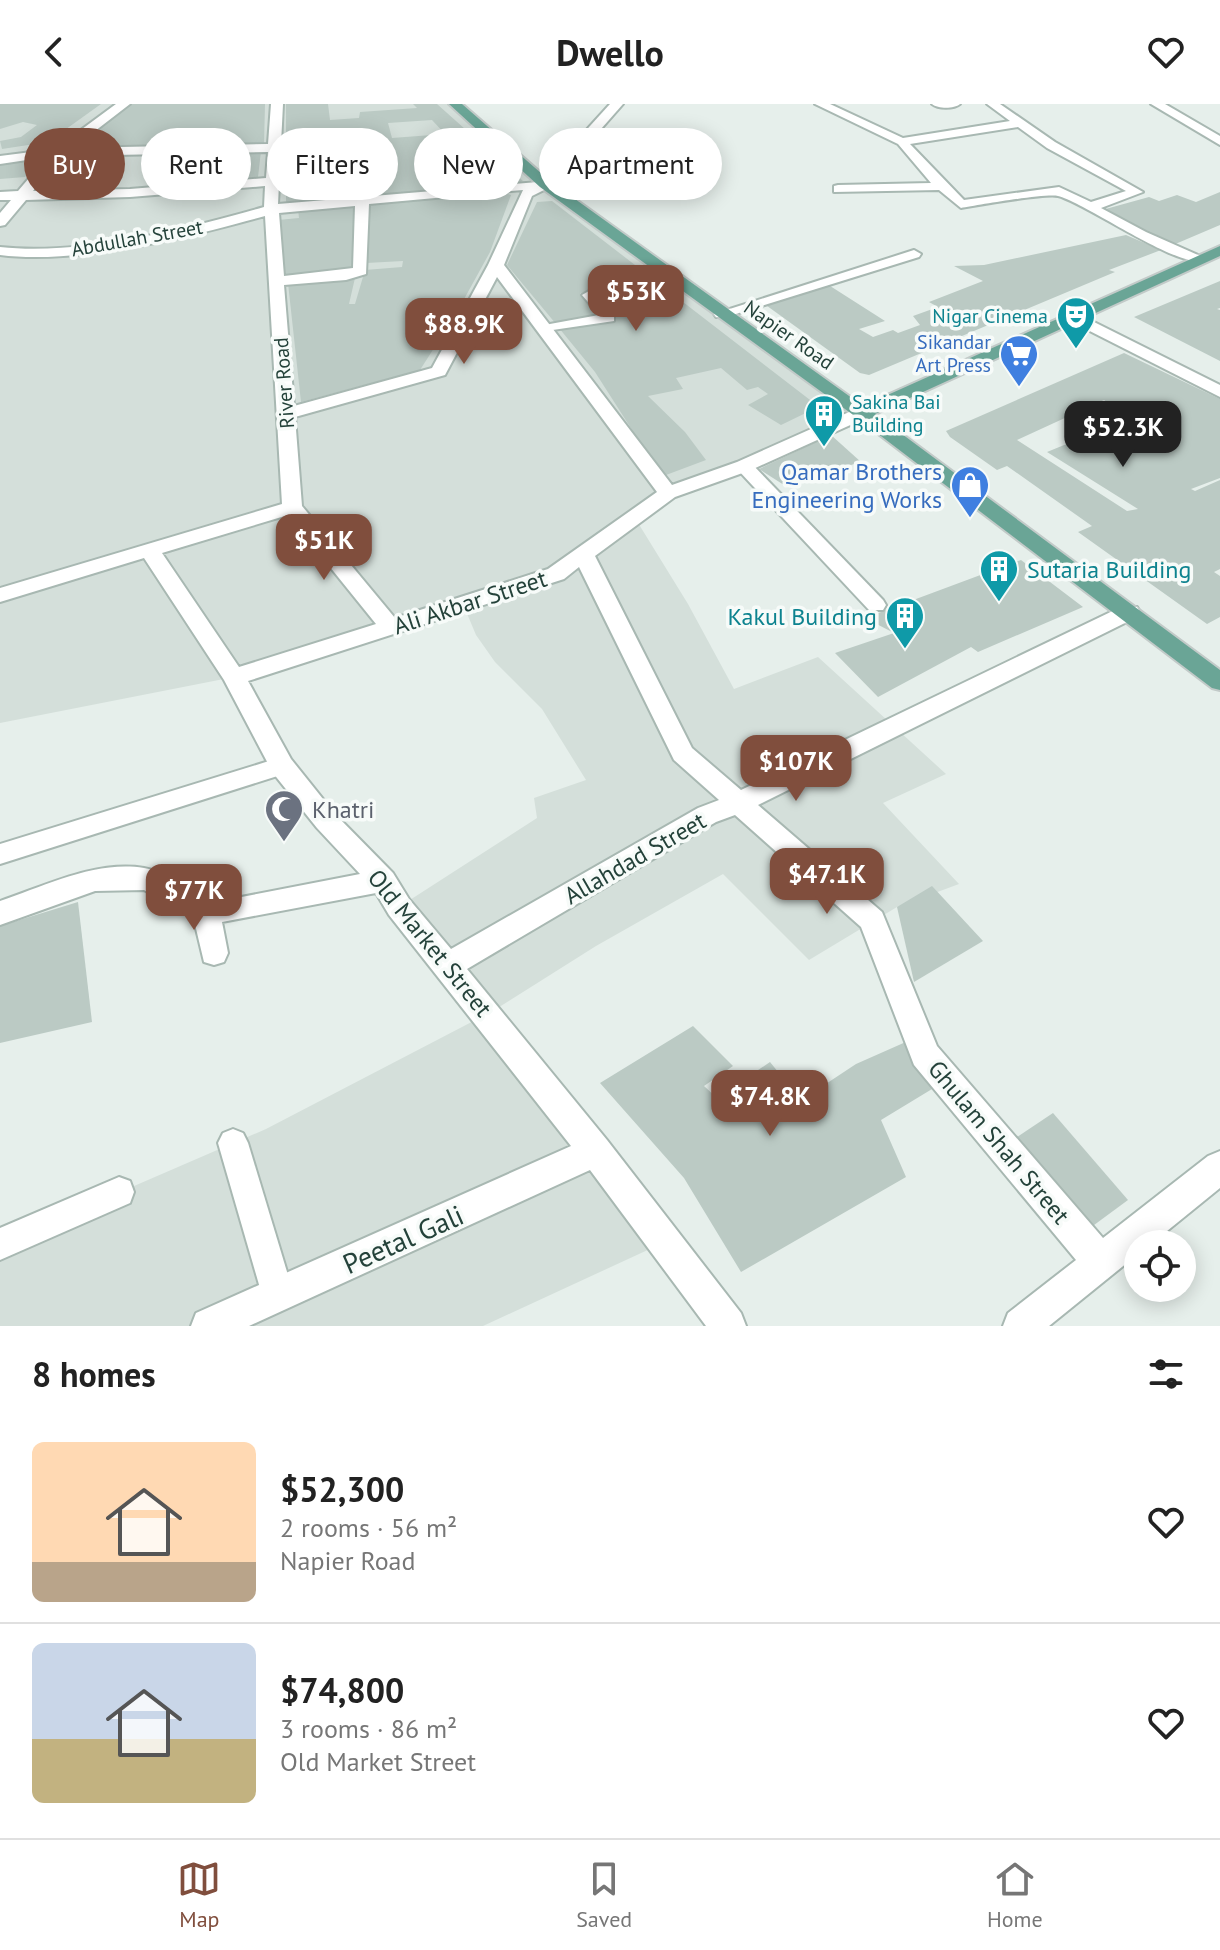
<!DOCTYPE html>
<meta charset="utf-8">
<style>
:root{--surface:#fff;--page:#f6f6f6;--text:#222;--muted:#767676;--line:#e0e0e0;--accent:#804e3d}
body{margin:0;font-family:"PT Sans",sans-serif;background:var(--page);color:var(--text);height:100vh;display:flex;flex-direction:column;font-size:30px;white-space:nowrap}
*{box-sizing:border-box;margin:0}
p{font-size:26px;color:var(--muted)}
.icon{flex:none;width:44px;height:44px;fill:none;stroke:currentColor;stroke-width:2;stroke-linecap:round;stroke-linejoin:round}
.map{position:relative;height:1222px;overflow:hidden}
.panel{display:flex;flex-direction:column;background:var(--surface);flex:1}
.panel>*{flex:none}
.top-card{position:absolute;left:24px;top:24px;width:800px;height:72px;display:flex;gap:16px}
.controls{position:absolute;left:1124px;top:1126px;display:grid;gap:16px}
.controls a{display:grid;place-items:center;width:72px;height:72px;border-radius:50%;background:var(--surface);box-shadow:0 4px 20px #0003;font-size:40px}
.price{position:absolute;translate:-50% -68px;padding:0 18px;border-radius:16px;background:var(--accent);color:#fff;font-size:26px;line-height:52px;filter:drop-shadow(0 2px 4px #0008)}
.price::after{content:'';position:absolute;left:50%;top:48px;width:24px;height:18px;margin-left:-12px;background:inherit;clip-path:polygon(0 0,100% 0,50% 100%)}
.price.selected{background:#222;color:#fff}
ul{padding:0;list-style:none}
li{display:flex;align-items:center;gap:24px;height:200px;padding:0 32px}
li+li{border-top:2px solid var(--line)}
li span{display:grid;place-items:center;flex:none;width:224px;height:160px;border-radius:12px;color:#555}
li>.icon{margin-inline-start:auto}
span .icon{width:96px;height:96px;fill:#fffc;stroke-width:1}
li b{font-size:34px}
h2{display:flex;justify-content:space-between;align-items:center;height:96px;padding:0 32px;font-size:34px}
.chip{padding:0 28px;border-radius:36px;background:var(--surface);box-shadow:0 4px 20px #0003;font-size:28px;line-height:72px}
.chip.selected{background:var(--accent);color:#fff}
header{display:flex;justify-content:space-between;align-items:center;height:104px;padding:0 32px;background:var(--surface);font-size:36px;font-weight:700}
.dock{display:flex;justify-content:space-around;align-items:center;height:112px;border-top:2px solid var(--line);background:var(--surface);font-size:22px;color:var(--muted)}
.dock a{display:grid;justify-items:center;gap:4px}
.dock .selected{color:var(--accent)}
.map>svg:first-child{display:block}
.built{fill:#d4dfda}
.building{fill:#bbcac4;fill-rule:evenodd}
.lines{fill:none;stroke-linecap:round;stroke-linejoin:round}
.service-casing{stroke:#a8b8b2;stroke-width:4}
.minor-casing{stroke:#a8b8b2;stroke-width:4}
.tertiary-casing{stroke:#a8b8b2;stroke-width:4}
.primary-casing{stroke:#c2cac8;stroke-width:4}
.service{fill:#fff;fill-rule:evenodd}
.minor{fill:#fff;fill-rule:evenodd}
.tertiary{fill:#fff;fill-rule:evenodd}
.primary{fill:#6aa596;fill-rule:evenodd}
.labels{text-anchor:middle;dominant-baseline:central;stroke-width:7;stroke-linejoin:round;paint-order:stroke}
.far-street-label{font-size:20px;fill:#24423a;stroke:#f7fbf9}
.far-culture-label{font-size:20px;fill:#0d838f;stroke:#f7fbf9;text-anchor:end}
.far-shop-label{font-size:20px;fill:#366cbe;stroke:#f7fbf9;text-anchor:end}
.shop-label{font-size:24px;fill:#366cbe;stroke:#f7fbf9;text-anchor:end}
.culture-label{font-size:24px;fill:#0d838f;stroke:#f7fbf9;text-anchor:start}
.street-label{font-size:24px;fill:#24423a;stroke:#f7fbf9}
.worship-label{font-size:24px;fill:#5b616d;stroke:#f7fbf9;text-anchor:start}
.near-street-label{font-size:28px;fill:#24423a;stroke:#f7fbf9}
</style>
<header><svg class="icon" aria-label="back" viewBox="0 0 24 24"><path d="M15 5l-7 7 7 7"/></svg>Dwello<svg class="icon" aria-label="heart" viewBox="0 0 24 24"><path d="M12 20l-8-8c-3-5 5-10 8-4 3-6 11-1 8 4z"/></svg></header>
<div class="map">
<svg width="1220" height="1222" viewBox="0 0 1220 1222">
<rect width="100%" height="100%" fill="#e6efeb"/>
<polygon class="built" points="0,0 455,0 545,80 873,315 668,389 635,414 688,500 734,585 818,553 946,670 883,699 959,780 897,803 809,856 723,770 596,842 488,910 665,1138 483,1222 0,1222 0,1140 266,1025 487,910 399,803 537,714 534,694 586,676 542,605 495,558 476,531 463,500 234,573 0,619"/>
<g class="building">
<polygon points="0,0 101,0 48,38 2,45 0,37 21,33 37,21 23,18 0,25"/>
<polygon points="131,0 265,0 264,41 83,46 107,14"/>
<path d="M286,0H328L330,16L359,14L360,8L417,4L413,0H437L523,77L514,81L286,99ZM432,16L445,30L392,34L388,19ZM348,65L350,82L333,83L330,67Z"/>
<polygon points="261,47 258,73 183,78 202,50"/>
<polygon points="41,53 25,73 0,75 0,60"/>
<polygon points="1220,88 1220,121 1173,141 1102,106 1149,93 1159,97 1177,91 1196,98"/>
<polygon points="505,89 511,91 490,148 457,208 420,266 301,298 288,179 355,174 349,200 355,200 365,166 402,163 403,157 366,159 370,100"/>
<polygon points="552,97 814,299 814,305 781,321 748,301 768,290 758,283 747,286 721,264 676,274 683,285 648,292 685,328 706,356 666,371 643,343 595,268 559,224 613,213 592,188 580,189 599,212 556,220 507,161 537,98"/>
<polygon points="356,100 359,164 285,175 278,116 299,114 298,105"/>
<polygon points="1126,131 1161,146 1109,166 1115,168 869,271 860,269 763,199 827,180 885,217 859,225 873,233 893,226 898,229 920,221 913,212 938,203 929,198 983,177 954,162 984,161"/>
<polygon points="1220,177 1220,204 1217,205 1220,206 1220,257 1134,213"/>
<path d="M1124,249L1220,295V374L1191,385L1195,387L1220,376V465L1214,468L1220,472V513L1207,520L1078,428L1092,422L1007,362L997,366L950,333L946,327ZM1104,296L1114,303L1105,307L1123,317L1047,348L1138,405L1127,407L1017,336Z"/>
<polygon points="831,331 861,358 784,381 759,365"/>
<polygon points="1021,456 1083,503 978,548 971,543 878,593 835,549 894,529 865,514"/>
<polygon points="932,782 983,837 914,878 897,803"/>
<polygon points="78,798 92,918 0,939 0,822"/>
<polygon points="693,922 733,962 704,982 717,994 770,958 800,995 788,1005 856,960 908,937 937,982 881,1016 906,1073 741,1168 684,1074 600,979"/>
<polygon points="1053,1009 1128,1096 1090,1124 1014,1035"/>
</g>
<g class="lines">
<defs>
<g id="service">
<path d="M815,0H830L903,34L1010,17L987,0H1000L1055,38L1143,88L1101,104L1146,128L1207,155C1186,171 1085,98 1058,92C1046,89 979,101 961,104L939,86L834,88V82L838,81L931,79L898,40ZM1018,23L1047,44L1126,87L1091,98L1059,83L964,96L910,40Z"/>
<path d="M932,0H960C954,5 938,5 932,0Z"/>
<polygon points="1151,0 1165,0 1220,32 1220,41"/>
<polygon points="914,146 921,150 919,153 726,213 716,213 714,210"/>
<polygon points="589,187 594,188 614,211 614,217 539,228 539,222 599,211 582,191"/>
<polygon points="744,357 750,358 883,496 886,501 883,506 869,506 738,366 735,362"/>
<polygon points="282,653 290,656 293,662 290,668 0,760 0,740"/>
<polygon points="233,1025 243,1029 248,1039 294,1191 289,1202 278,1207 267,1202 262,1191 218,1039 223,1029"/>
<polygon points="119,1073 130,1077 134,1088 130,1099 0,1156 0,1124"/>
</g>
<path id="minor" d="M116,0H130L73,44L268,40L271,0H283L278,100L550,77V83L532,92L504,161L672,381L737,358L856,305H868L871,309L868,313L751,366L675,393L595,452L692,644L741,686L1121,503H1137L1140,508L1137,513L758,701L882,808L937,942L1103,1134L1208,1052L1220,1047V1084L1151,1140H1138V1150L1049,1222H1003L1008,1209L1076,1156L914,961L861,823L735,711L716,718L467,865L607,1036L741,1209L746,1222H706L590,1066L249,1222H191L196,1209L571,1042L389,811L376,789L222,818L228,849L224,858L214,861L204,858L193,812L144,786L95,787L0,821V797C45,782 96,756 144,764C178,770 196,794 231,795L360,770L317,724L273,669L224,576L144,454L0,498V484L282,400L265,112C190,133 77,161 0,151V143C80,152 187,125 264,103L265,82L130,93L26,96L5,121L0,122V109L11,96H0V88L18,87L47,53L0,60V52L55,45ZM268,48L266,74L130,85L33,87L63,52ZM523,86L488,161L432,264L294,302L284,181L346,176L366,170L369,100ZM355,102L353,164L284,172L279,109ZM497,173L657,388L548,465L395,514L302,402L295,313L445,271ZM288,411L376,520L239,563L162,449ZM579,463L674,656L719,696L698,704L451,845L409,795L393,769L335,710L291,655L248,577L564,475Z"/>
<g id="tertiary">
<polygon points="610,0 623,0 550,83 540,83 540,77"/>
<polygon points="1074,208 1220,281 1220,293 1068,216 1066,213"/>
</g>
<polygon id="primary" points="449,0 462,0 550,77 863,302 1220,142 1220,152 875,310 1220,566 1220,586 1212,584 856,313 540,83"/>
</defs>
<use href="#service" class="service-casing"/>
<use href="#minor" class="minor-casing"/>
<use href="#tertiary" class="tertiary-casing"/>
<use href="#primary" class="primary-casing"/>
<use href="#service" class="service"/>
<use href="#minor" class="minor"/>
<use href="#tertiary" class="tertiary"/>
<use href="#primary" class="primary"/>
</g>
<defs>
<symbol id="theatre-pin" viewBox="-11 -11 22 30"><path d="M0 17L-7.5 6A9.5 9.5 0 1 1 7.5 6Z" fill="#0f9aa8" stroke="#f7fbf9"/><path d="M-5-5.5Q0-4 5-5.5V0Q5 5 0 6Q-5 5-5 0ZM-3.3-2.5H-1v1.5H-3.3ZM1-2.5H3.3v1.5H1ZM-2.8 1Q0 5.5 2.8 1Z" fill="#fff"/></symbol>
<symbol id="supermarket-pin" viewBox="-11 -11 22 30"><path d="M0 17L-7.5 6A9.5 9.5 0 1 1 7.5 6Z" fill="#3f7fe0" stroke="#f7fbf9"/><path d="M-6-5.5h2.5l.6 2H6L4.5 2H-2.5L-4.4-4H-6ZM-1.5 3.2a1.3 1.3 0 1 0 .1 0ZM3 3.2a1.3 1.3 0 1 0 .1 0Z" fill="#fff"/></symbol>
<symbol id="building-pin" viewBox="-11 -11 22 30"><path d="M0 17L-7.5 6A9.5 9.5 0 1 1 7.5 6Z" fill="#0f9aa8" stroke="#f7fbf9"/><path d="M-4-6H4V6H1V3H-1V6H-4ZM-2.5-4.3h1.7v1.8h-1.7ZM.8-4.3h1.7v1.8H.8ZM-2.5-1h1.7V.8h-1.7ZM.8-1h1.7V.8H.8Z" fill="#fff"/></symbol>
<symbol id="shop-pin" viewBox="-11 -11 22 30"><path d="M0 17L-7.5 6A9.5 9.5 0 1 1 7.5 6Z" fill="#3f7fe0" stroke="#f7fbf9"/><path d="M-5-2.5h2.3a2.7 3.5 0 0 1 5.4 0H5L5.5 6h-11ZM-1.5-2.5h3a1.5 2.3 0 0 0-3 0Z" fill="#fff"/></symbol>
<symbol id="mosque-pin" viewBox="-11 -11 22 30"><path d="M0 17L-7.5 6A9.5 9.5 0 1 1 7.5 6Z" fill="#6b7280" stroke="#f7fbf9"/><path d="M3.5-4.9A6 6 0 1 0 3.5 4.9A5 5 0 1 1 3.5-4.9Z" fill="#fff"/></symbol>
</defs>
<g fill-rule="evenodd">
<use href="#theatre-pin" x="1054" y="190" width="44" height="60"/>
<use href="#supermarket-pin" x="997" y="228" width="44" height="60"/>
<use href="#building-pin" x="802" y="288" width="44" height="60"/>
<use href="#shop-pin" x="948" y="359" width="44" height="60"/>
<use href="#building-pin" x="977" y="443" width="44" height="60"/>
<use href="#building-pin" x="883" y="490" width="44" height="60"/>
<use href="#mosque-pin" x="262" y="683" width="44" height="60"/>
</g>
<g class="labels">
<g class="far-street-label">
<text transform="translate(137 134) rotate(-10)">Abdullah Street</text>
<text transform="translate(789 231) rotate(35)">Napier Road</text>
<text transform="translate(284 279) rotate(-94)">River Road</text>
</g>
<g class="far-culture-label">
<text x="1048" y="212">Nigar Cinema</text>
<text x="852" y="298" text-anchor="start">Sakina Bai<tspan x="852" dy="23">Building</tspan></text>
</g>
<g class="far-shop-label">
<text x="991" y="238">Sikandar<tspan x="991" dy="23">Art Press</tspan></text>
</g>
<g class="shop-label">
<text x="942" y="367">Qamar Brothers<tspan x="942" dy="28">Engineering Works</tspan></text>
</g>
<g class="culture-label">
<text x="1027" y="465">Sutaria Building</text>
<text x="877" y="512" text-anchor="end">Kakul Building</text>
</g>
<g class="street-label">
<text transform="translate(470 498) rotate(-18)">Ali Akbar Street</text>
<text transform="translate(635 754) rotate(-30)">Allahdad Street</text>
<text transform="translate(430 839) rotate(51)">Old Market Street</text>
<text transform="translate(999 1038) rotate(50)">Ghulam Shah Street</text>
</g>
<g class="worship-label">
<text x="312" y="705">Khatri</text>
</g>
<g class="near-street-label">
<text transform="translate(403 1135) rotate(-24)">Peetal Gali</text>
</g>
</g>
</svg>
<div class="controls">
<a><svg class="icon" aria-label="locate" viewBox="0 0 24 24"><circle cx="12" cy="12" r="6"/><path d="M12 2v4M12 18v4M2 12h4M18 12h4"/></svg></a>
</div>
<b class="price" style="left:636px;top:229px">$53K</b>
<b class="price" style="left:464px;top:262px">$88.9K</b>
<b class="price selected" style="left:1123px;top:365px">$52.3K</b>
<b class="price" style="left:324px;top:478px">$51K</b>
<b class="price" style="left:796px;top:699px">$107K</b>
<b class="price" style="left:827px;top:812px">$47.1K</b>
<b class="price" style="left:194px;top:828px">$77K</b>
<b class="price" style="left:770px;top:1034px">$74.8K</b>
<div class="top-card">
<a class="chip selected">Buy</a>
<a class="chip">Rent</a>
<a class="chip">Filters</a>
<a class="chip">New</a>
<a class="chip">Apartment</a>
</div>
</div>
<section class="panel">
<h2>8 homes<svg class="icon" aria-label="filters" viewBox="0 0 24 24"><path d="M4 7h16M4 17h16"/><circle cx="9" cy="7" r="2"/><circle cx="15" cy="17" r="2"/></svg></h2>
<ul>
<li><span style="background:linear-gradient(#ffd9b3 75%,#b9a48a 0)"><svg class="icon" aria-label="home" viewBox="0 0 24 24"><path d="M3 11l9-7 9 7M6 9v11h12V9"/></svg></span><div><b>$52,300</b><p>2 rooms · 56 m²</p><p>Napier Road</p></div><svg class="icon" aria-label="heart" viewBox="0 0 24 24"><path d="M12 20l-8-8c-3-5 5-10 8-4 3-6 11-1 8 4z"/></svg></li>
<li><span style="background:linear-gradient(#c9d6e8 60%,#c2b280 0)"><svg class="icon" aria-label="home" viewBox="0 0 24 24"><path d="M3 11l9-7 9 7M6 9v11h12V9"/></svg></span><div><b>$74,800</b><p>3 rooms · 86 m²</p><p>Old Market Street</p></div><svg class="icon" aria-label="heart" viewBox="0 0 24 24"><path d="M12 20l-8-8c-3-5 5-10 8-4 3-6 11-1 8 4z"/></svg></li>
</ul>
</section>
<nav class="dock">
<a class="selected"><svg class="icon" aria-label="map" viewBox="0 0 24 24"><path d="M3 6l6-2 6 2 6-2v14l-6 2-6-2-6 2zM9 4v14M15 6v14"/></svg>Map</a>
<a><svg class="icon" aria-label="saved" viewBox="0 0 24 24"><path d="M7 4h10v16l-5-4-5 4z"/></svg>Saved</a>
<a><svg class="icon" aria-label="home" viewBox="0 0 24 24"><path d="M3 11l9-7 9 7M6 9v11h12V9"/></svg>Home</a>
</nav>
